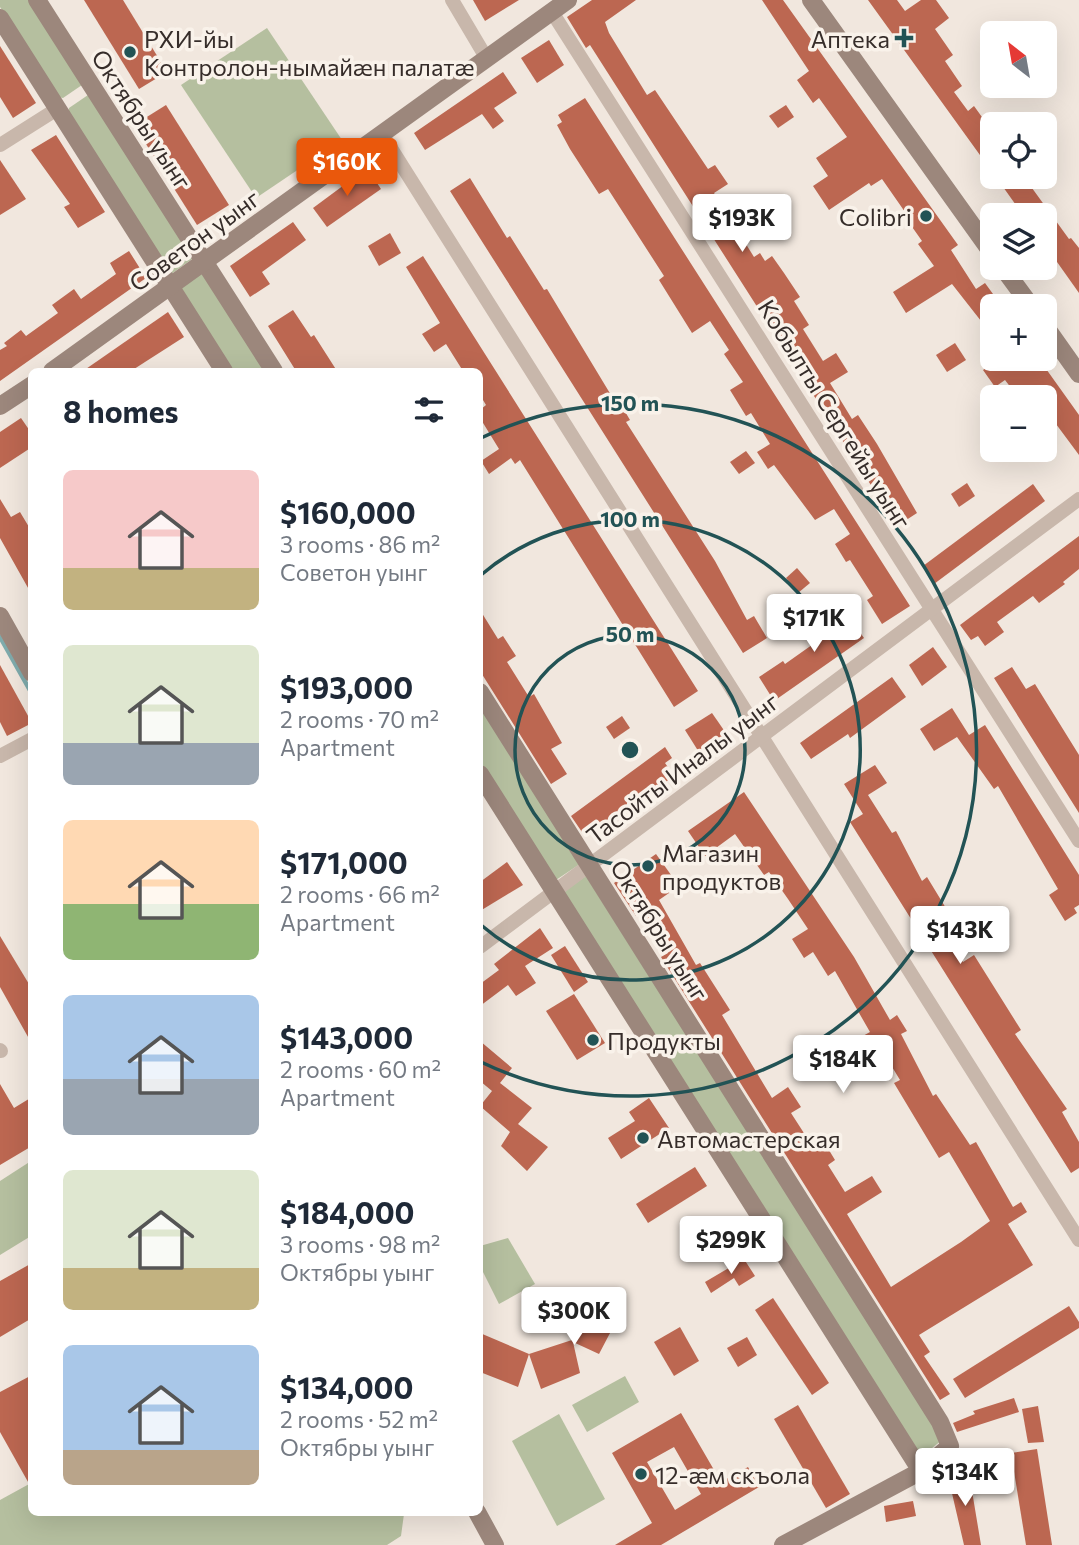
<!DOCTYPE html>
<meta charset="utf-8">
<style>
:root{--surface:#fff;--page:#f6f6f7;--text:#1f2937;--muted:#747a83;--accent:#ea580c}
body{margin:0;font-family:Commissioner,sans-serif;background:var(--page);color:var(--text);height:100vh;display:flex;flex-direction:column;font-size:26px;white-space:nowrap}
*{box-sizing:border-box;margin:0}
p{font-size:23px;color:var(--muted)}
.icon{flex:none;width:38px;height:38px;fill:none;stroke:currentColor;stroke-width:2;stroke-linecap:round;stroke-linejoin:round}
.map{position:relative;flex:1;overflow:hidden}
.side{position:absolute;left:28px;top:368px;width:455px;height:1148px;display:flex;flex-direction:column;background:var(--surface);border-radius:10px;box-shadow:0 7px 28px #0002}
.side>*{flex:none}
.needle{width:46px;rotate:329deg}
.tools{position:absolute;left:980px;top:21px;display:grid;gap:14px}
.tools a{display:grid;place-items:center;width:77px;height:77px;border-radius:10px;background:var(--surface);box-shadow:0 7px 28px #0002;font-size:35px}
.price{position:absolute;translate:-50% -60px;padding:0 16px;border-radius:7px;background:#fff;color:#222;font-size:23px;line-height:46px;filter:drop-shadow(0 2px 4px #0008)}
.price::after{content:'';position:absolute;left:50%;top:42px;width:21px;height:16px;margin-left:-10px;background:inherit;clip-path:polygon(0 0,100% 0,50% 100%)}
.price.on{background:var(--accent);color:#fff}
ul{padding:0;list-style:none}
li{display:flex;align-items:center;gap:21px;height:175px;padding:0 35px}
li span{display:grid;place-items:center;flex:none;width:196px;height:140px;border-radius:10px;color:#555}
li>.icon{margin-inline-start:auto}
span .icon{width:84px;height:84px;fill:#fffc;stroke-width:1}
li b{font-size:30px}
h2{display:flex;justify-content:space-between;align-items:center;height:84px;padding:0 35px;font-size:30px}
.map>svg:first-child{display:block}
.green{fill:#b5bf9f}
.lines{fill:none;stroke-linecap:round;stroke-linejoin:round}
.stream{stroke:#7fabac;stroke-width:4.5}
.building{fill:#bc6751;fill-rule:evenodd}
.street{stroke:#c8b7ab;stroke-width:14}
.secondary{stroke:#9c877c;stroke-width:18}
.ring{fill:none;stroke:#225355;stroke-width:3.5}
.poi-dot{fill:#225355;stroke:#f9f2ea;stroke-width:2.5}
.labels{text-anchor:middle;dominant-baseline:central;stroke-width:7;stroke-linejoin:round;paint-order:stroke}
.poi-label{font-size:24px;fill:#362d2a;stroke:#f9f2ea;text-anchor:start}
.street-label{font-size:24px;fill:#362d2a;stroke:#f9f2ea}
.centre{fill:#225355;stroke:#f9f2ea;stroke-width:3.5}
.ring-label{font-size:21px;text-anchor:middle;font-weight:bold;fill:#225355;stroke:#f9f2ea;stroke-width:7;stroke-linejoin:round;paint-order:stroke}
</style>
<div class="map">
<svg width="1079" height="1545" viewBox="0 0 1079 1545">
<rect width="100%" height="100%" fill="#f1e7de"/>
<g class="green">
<polygon points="0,0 30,0 82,85 63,98 58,97 0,7"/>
<polygon points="267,28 342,140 256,198 181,85"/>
<polygon points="88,95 195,257 170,275 68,113 69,108"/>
<polygon points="201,272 268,371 232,371 182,292 182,286"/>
<polygon points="480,703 580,864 556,880 552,879 480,764"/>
<polygon points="586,876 942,1440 921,1457 563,892"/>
<polygon points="31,1161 31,1236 0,1255 0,1181"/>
<polygon points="508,1238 535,1284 499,1304 480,1266 480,1246"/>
<polygon points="625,1376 639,1402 587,1432 572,1405"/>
<polygon points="559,1414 605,1499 557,1526 512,1441"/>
<polygon points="31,1483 32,1512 404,1514 401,1536 387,1545 0,1545 0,1500"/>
</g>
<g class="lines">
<polyline class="stream" points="0,637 32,694"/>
</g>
<g class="building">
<polygon points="84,0 123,0 167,72 139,89"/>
<polygon points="473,0 519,0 485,21"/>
<polygon points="592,0 636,0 605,22 609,33 647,95 655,90 708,169 715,165 728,184 714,193 754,257 760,253 765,261 772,256 784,273 800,297 794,301 809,325 803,329 823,361 836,353 848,372 830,383 852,419 858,415 877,444 917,513 897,526 590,45 586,48 567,17"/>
<polygon points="762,0 783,0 958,245 951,250 976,289 985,283 1001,305 992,306 992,335 952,284 906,313 893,292 934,266 918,244 922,241 903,214 905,212 882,179 871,186 869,183 829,210 813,186 828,176 816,158 847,137 819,98 813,103 797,80 809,71"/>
<polygon points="868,0 897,0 905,11 921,0 936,0 949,18 935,29 953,55 945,61 962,86 954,92 968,111 974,106 987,124 992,120 992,157 985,162"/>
<polygon points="549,40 564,65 537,83 521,58"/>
<polygon points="0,46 36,103 13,118 0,97"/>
<polygon points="503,72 517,93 494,108 504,121 493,129 482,114 425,150 414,133"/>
<polygon points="585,98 910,606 882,624 867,600 873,596 850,560 846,562 835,544 850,534 834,509 815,520 774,465 768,469 757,452 770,444 751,413 746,416 730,390 743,382 724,354 729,350 710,321 692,333 659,280 664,276 608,189 599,194 570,149 557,125 562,122 558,115"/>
<polygon points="166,105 229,205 197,225 134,125"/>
<polygon points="786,105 794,117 778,128 769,116"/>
<polygon points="56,135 105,212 78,228 64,207 70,204 31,150"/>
<polygon points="0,160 26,199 0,215"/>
<polygon points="367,168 381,189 327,227 313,208"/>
<polygon points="996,177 1024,177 1069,239 1071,238 1079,248 1079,293 1045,245 1045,215 1023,215"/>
<polygon points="470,178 507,238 510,236 544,290 547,289 614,400 617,398 630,420 626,422 715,561 747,620 754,616 767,638 743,653 450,191"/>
<polygon points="293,222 306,240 262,272 270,284 250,297 230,266"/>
<polygon points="390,233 401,253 379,266 368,246"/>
<polygon points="129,251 146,278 0,381 0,350 7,346 4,343 21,330 26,336 58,313 52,305 74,289 81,299 116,274 110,263"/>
<polygon points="423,256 698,691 674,707 520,460 515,464 511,458 489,474 481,461 499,449 480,418 480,410 486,405 480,395 480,371 463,371 446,344 434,352 422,334 440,323 406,267"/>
<polygon points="293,310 311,337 314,335 337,371 296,371 268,326"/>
<polygon points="168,312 184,337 131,371 83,371"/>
<polygon points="955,343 966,360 947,372 936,355"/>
<polygon points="998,359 1039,359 1079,415 1079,455 1056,424 1045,432 1045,397 1018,397 1005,380 995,387 983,370"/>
<polygon points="21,418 32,434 32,447 0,468 0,432"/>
<polygon points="746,451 755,463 739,474 730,462"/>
<polygon points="967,483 975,496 959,507 951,494"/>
<polygon points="1033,484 1045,501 934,584 923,566"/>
<polygon points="0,499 11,517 20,512 32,532 32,595 0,538"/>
<polygon points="1079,536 1079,569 1063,582 1065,584 1039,603 1033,596 997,622 1004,632 985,646 978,636 971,640 960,625"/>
<polygon points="797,568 810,583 798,593 786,578"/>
<polygon points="840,604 864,638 774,701 759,677 783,661 785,664 826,635 816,621"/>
<polygon points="480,610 498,639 503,636 516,656 507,662 529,697 534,694 562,743 551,749 567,774 551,784 480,671"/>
<polygon points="933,647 947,667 922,686 909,665"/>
<polygon points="0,665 32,723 7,736 0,722"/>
<polygon points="1012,667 1026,689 1035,684 1079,755 1079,813 994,678"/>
<polygon points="892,677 906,697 850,738 848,734 811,759 800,743"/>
<polygon points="952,708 969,735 985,725 1079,875 1079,905 1074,908 1077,913 1065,921 1049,895 1058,889 998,786 994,789 957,737 934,751 920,729"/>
<polygon points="712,713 730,739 702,757 685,730"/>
<polygon points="622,716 630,728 614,739 606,727"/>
<polygon points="665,747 672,758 665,763 674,776 619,816 618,814 584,835 571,816"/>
<polygon points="875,765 887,783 868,795 892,833 896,831 922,881 927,877 958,928 947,934 963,962 974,955 1021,1030 1015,1034 1067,1109 1062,1112 1079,1142 1079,1168 1071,1173 850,822 863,814 844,784"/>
<polygon points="744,792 854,957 890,1020 897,1015 907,1031 901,1034 933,1096 936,1094 970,1145 976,1142 1013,1207 1021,1202 1027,1212 1008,1224 1033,1265 919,1335 930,1352 924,1356 950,1394 940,1400 661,957 668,953 642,912 636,916 614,883 656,854 679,886 659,900 696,965 700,963 730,1010 722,1015 772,1098 788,1087 801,1107 791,1113 811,1144 821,1137 835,1160 828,1165 845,1192 872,1176 882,1192 847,1214 891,1287 961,1242 990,1221 949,1152 939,1158 894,1083 900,1080 880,1047 870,1053 861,1037 870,1032 835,971 828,976 813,952 804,958 792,939 808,929 788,899 769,872 764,875 735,834 705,856 688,831"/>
<polygon points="507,862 523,885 480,911 480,882"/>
<polygon points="540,928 553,948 525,966 536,983 516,996 508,985 480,1006 480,984 499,970 494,964"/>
<polygon points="0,936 32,989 32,1044 0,987"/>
<polygon points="565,946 588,982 574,992 551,955"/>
<polygon points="574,994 605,1043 577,1060 546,1011"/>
<polygon points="480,1041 512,1068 500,1083 532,1108 518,1124 548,1147 527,1171 501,1146 510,1132 480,1106 492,1091 480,1081"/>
<polygon points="0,1084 14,1108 32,1097 32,1146 0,1165"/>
<polygon points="649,1098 669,1128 621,1159 608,1138 635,1121 629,1112"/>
<polygon points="695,1167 707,1186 648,1223 636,1204"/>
<polygon points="744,1259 755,1276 739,1286 734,1278 711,1293 705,1282"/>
<polygon points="32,1263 32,1318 0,1337 0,1281"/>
<polygon points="773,1298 829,1383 812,1395 755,1310"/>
<polygon points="591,1302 620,1314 599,1354 573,1342 580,1373 541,1389 529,1354 572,1340"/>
<polygon points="1069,1306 1079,1322 1079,1328 965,1398 953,1379"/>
<polygon points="680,1327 699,1361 674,1376 654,1342"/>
<polygon points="480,1333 529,1354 518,1387 480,1372"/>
<polygon points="747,1337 757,1355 738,1367 727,1348"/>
<polygon points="32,1375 32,1489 0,1432 0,1392"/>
<polygon points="1014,1398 1019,1412 957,1432 953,1423 975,1414 973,1411"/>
<polygon points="798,1405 850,1494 826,1508 774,1419"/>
<polygon points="1038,1406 1044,1442 1028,1443 1022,1409"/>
<path d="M681,1413L721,1482L748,1467L759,1487L661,1545H615L652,1523L612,1453ZM674,1447L701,1494L675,1510L647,1462Z"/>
<polygon points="1037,1449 1052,1545 1026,1545 1011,1453"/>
<polygon points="969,1472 971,1485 981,1545 964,1545 951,1489 950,1474"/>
<polygon points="913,1501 916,1516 886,1522 884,1506"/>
</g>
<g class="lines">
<g class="street">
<polyline points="452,0 487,59"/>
<polyline points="552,12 1079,841"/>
<polyline points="382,134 1079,1240"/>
<polyline points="0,145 57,109"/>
<polyline points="0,756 32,739"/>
<polyline points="480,947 1079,499"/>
<polyline points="0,1050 1,1051"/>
</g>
<g class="secondary">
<polyline points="37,0 274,371"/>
<polyline points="811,0 992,253"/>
<polyline points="0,18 224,371"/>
<polyline points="1003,268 1031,306"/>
<polyline points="1045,326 1079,374"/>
<polyline points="52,371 568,0"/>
<polyline points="0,406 32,385"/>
<polyline points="0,616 32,673"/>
<polyline points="480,692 940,1422 950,1446 921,1471 783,1545"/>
<polyline points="480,774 921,1471"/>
<polyline points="477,1512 495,1545"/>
</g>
</g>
<g class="ring">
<circle cx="630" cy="750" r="115"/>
<path d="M481 575A230 230 0 1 1 481 925"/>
<path d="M481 438A346 346 0 1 1 481 1062"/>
</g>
<g class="poi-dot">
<path d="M900.5 27.5h7v7h7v7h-7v7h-7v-7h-7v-7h7z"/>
<circle cx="130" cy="52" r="7"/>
<circle cx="926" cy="216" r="7"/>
<circle cx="648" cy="866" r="7"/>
<circle cx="593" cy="1040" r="7"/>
<circle cx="643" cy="1138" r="7"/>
<circle cx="641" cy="1474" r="7"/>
</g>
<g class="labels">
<g class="poi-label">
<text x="144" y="38">РХИ-йы<tspan x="144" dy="28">Контролон-нымайæн палатæ</tspan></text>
<text x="890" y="38" text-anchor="end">Аптека</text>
<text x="912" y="216" text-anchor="end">Colibri</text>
<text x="662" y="852">Магазин<tspan x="662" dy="28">продуктов</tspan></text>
<text x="607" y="1040">Продукты</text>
<text x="657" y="1138">Автомастерская</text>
<text x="655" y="1474">12-æм скъола</text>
</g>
<g class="street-label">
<text transform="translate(142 119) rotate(57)">Октябры уынг</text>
<text transform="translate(194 240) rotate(-36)">Советон уынг</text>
<text transform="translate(835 414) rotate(58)">Кобылты Сергейы уынг</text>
<text transform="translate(682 768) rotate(-37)">Тасойты Иналы уынг</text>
<text transform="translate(660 930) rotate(58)">Октябры уынг</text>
</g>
</g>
<circle cx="630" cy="750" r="10" class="centre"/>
<g class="ring-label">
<text x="630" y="411">150 m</text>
<text x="630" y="527">100 m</text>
<text x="630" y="642">50 m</text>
</g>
</svg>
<div class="tools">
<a><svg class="needle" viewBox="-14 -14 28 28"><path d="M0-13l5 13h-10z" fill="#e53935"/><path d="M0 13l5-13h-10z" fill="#747a83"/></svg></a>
<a><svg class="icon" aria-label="locate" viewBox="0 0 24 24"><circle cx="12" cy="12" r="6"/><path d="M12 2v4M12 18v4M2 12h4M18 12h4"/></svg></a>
<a><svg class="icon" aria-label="layers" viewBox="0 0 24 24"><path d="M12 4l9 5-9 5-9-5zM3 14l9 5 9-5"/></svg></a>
<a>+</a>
<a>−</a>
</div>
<b class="price on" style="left:347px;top:198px">$160K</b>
<b class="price" style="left:742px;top:254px">$193K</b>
<b class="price" style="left:814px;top:654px">$171K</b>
<b class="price" style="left:960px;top:966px">$143K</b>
<b class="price" style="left:843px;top:1095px">$184K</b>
<b class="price" style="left:731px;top:1276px">$299K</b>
<b class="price" style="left:574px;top:1347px">$300K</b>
<b class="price" style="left:965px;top:1508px">$134K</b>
<section class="side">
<h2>8 homes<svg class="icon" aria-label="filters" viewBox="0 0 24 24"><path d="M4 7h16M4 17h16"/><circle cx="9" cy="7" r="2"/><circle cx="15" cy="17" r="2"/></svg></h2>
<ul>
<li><span style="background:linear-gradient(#f6c9c9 70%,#c2b280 0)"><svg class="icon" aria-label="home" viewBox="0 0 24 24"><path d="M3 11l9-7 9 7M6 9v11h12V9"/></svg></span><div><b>$160,000</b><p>3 rooms · 86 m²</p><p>Советон уынг</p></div></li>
<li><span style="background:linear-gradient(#dfe7d0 70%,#9aa5b1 0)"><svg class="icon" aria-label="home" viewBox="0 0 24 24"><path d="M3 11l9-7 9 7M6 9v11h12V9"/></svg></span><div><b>$193,000</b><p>2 rooms · 70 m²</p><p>Apartment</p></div></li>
<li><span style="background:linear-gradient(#ffd9b3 60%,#8fb573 0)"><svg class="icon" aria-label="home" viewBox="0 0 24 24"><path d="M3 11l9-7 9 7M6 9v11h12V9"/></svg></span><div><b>$171,000</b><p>2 rooms · 66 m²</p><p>Apartment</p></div></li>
<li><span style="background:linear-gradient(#a9c7e8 60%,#9aa5b1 0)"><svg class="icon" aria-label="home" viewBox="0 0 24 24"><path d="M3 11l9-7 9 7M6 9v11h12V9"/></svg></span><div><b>$143,000</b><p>2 rooms · 60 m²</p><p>Apartment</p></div></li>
<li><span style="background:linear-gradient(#dfe7d0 70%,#c2b280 0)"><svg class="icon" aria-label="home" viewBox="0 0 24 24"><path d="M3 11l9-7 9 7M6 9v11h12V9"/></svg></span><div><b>$184,000</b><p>3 rooms · 98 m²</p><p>Октябры уынг</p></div></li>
<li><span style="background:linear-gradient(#a9c7e8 75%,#b9a48a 0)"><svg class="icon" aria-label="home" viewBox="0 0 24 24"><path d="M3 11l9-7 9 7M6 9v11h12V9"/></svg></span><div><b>$134,000</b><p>2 rooms · 52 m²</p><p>Октябры уынг</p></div></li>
</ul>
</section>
</div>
